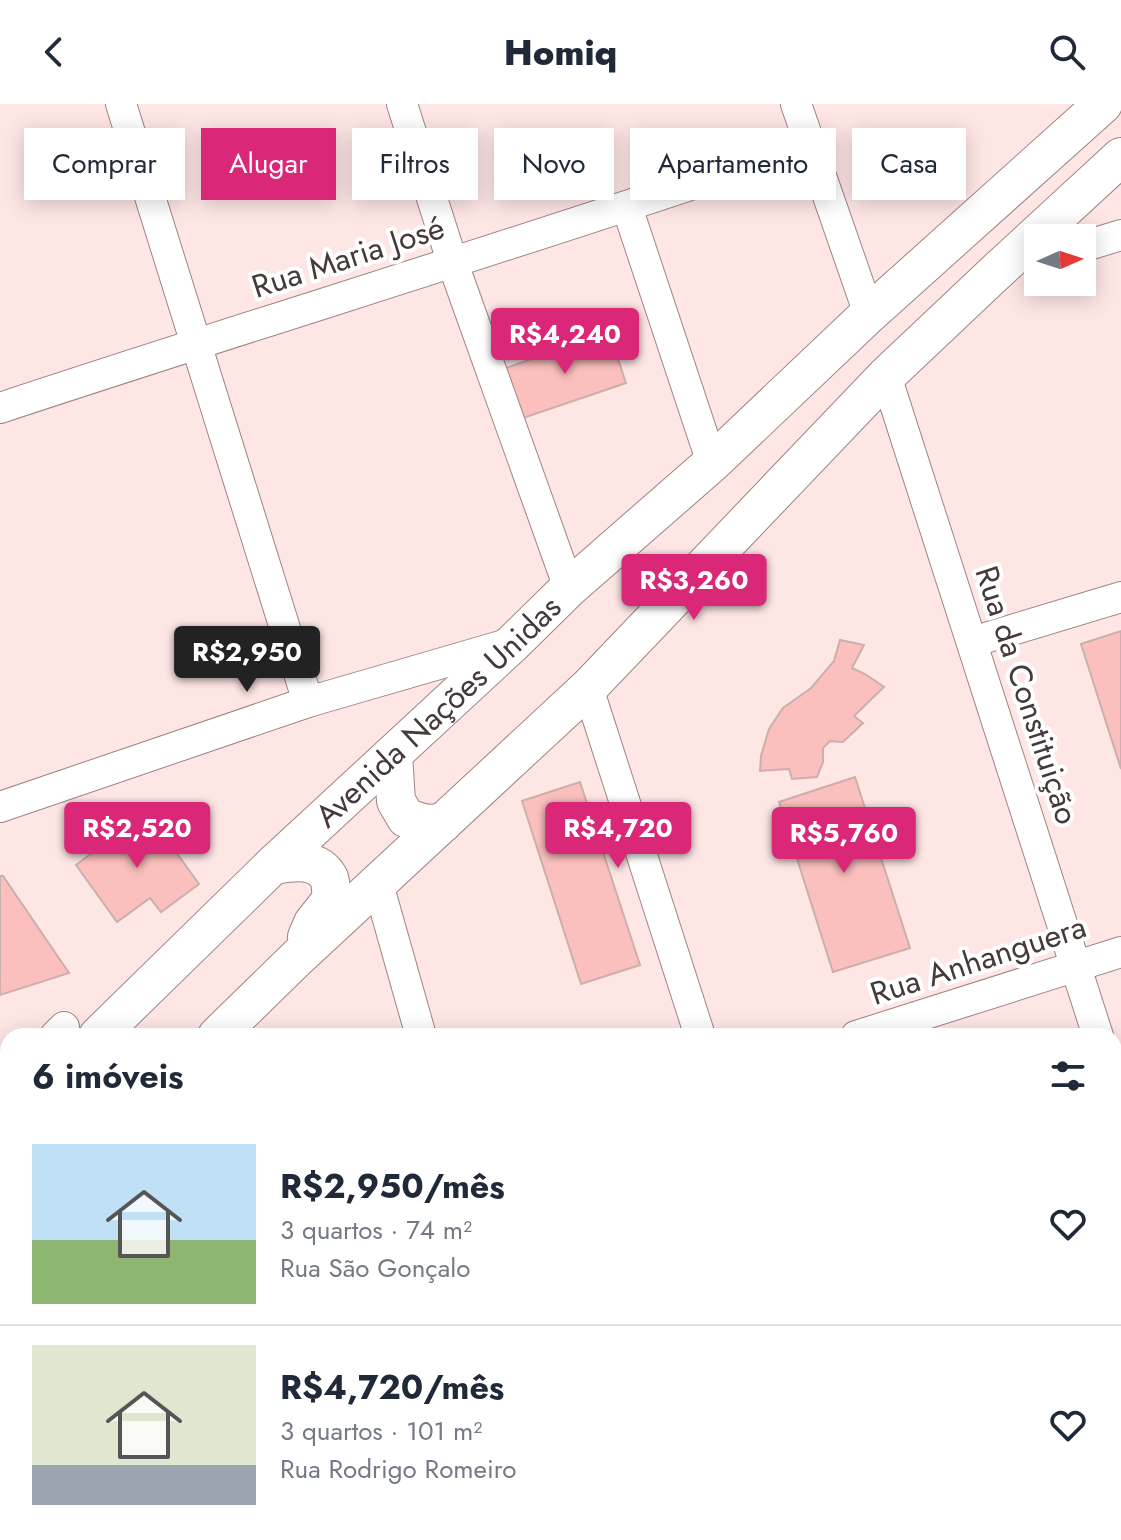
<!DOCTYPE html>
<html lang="pt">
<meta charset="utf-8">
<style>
:root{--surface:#fff;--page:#f6f6f7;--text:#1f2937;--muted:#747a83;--line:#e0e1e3;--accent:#db2777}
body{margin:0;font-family:Jost,sans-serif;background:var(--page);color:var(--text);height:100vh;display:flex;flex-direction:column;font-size:30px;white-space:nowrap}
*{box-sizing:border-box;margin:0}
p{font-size:26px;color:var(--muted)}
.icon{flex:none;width:44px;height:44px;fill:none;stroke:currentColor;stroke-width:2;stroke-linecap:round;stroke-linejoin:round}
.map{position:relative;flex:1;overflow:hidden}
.details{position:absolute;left:0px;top:924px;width:1122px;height:512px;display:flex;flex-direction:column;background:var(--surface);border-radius:24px 24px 0 0;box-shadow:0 4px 20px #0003}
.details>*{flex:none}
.guide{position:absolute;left:24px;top:24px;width:1074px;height:72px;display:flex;gap:16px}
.needle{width:52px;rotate:87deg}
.controls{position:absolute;left:1024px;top:120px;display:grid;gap:16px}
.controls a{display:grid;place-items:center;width:72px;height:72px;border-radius:0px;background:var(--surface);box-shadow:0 4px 20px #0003;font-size:40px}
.price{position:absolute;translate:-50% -68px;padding:0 18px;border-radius:8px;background:var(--accent);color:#fff;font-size:26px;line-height:52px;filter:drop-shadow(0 2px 4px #0008)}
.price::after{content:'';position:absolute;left:50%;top:48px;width:24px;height:18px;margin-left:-12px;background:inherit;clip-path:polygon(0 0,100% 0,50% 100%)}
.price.current{background:#222;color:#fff}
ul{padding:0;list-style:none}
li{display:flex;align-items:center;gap:24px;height:200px;padding:0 32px}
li+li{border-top:2px solid var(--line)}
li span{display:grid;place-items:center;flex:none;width:224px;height:160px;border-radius:0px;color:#555}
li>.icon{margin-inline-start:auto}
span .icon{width:96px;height:96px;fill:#fffc;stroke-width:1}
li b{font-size:34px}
h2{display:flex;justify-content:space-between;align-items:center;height:96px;padding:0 32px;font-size:34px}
.chip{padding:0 28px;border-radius:0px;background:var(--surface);box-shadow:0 4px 20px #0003;font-size:28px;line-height:72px}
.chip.current{background:var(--accent);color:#fff}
header{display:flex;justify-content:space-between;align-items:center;height:104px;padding:0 32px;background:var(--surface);font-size:36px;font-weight:800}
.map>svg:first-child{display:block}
.building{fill:#fbc0be;stroke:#cbafae;stroke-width:2}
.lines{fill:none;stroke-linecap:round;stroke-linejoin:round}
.minor-casing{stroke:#9f8483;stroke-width:32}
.major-casing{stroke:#9f8483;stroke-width:40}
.minor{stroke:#fff;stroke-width:30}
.major{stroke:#fff;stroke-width:38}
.labels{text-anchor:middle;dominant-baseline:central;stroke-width:8;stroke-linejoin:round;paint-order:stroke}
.street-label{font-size:32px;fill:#453a39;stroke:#fff}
</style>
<header><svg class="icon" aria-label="back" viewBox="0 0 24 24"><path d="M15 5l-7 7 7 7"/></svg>Homiq<svg class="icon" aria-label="search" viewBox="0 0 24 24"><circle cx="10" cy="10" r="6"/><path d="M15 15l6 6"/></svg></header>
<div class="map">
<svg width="1121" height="1436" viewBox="0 0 1121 1436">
<rect width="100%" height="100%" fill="#fee6e5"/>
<g class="building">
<polygon points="609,228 626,279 520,315 503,265"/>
<polygon points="1121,527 1121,665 1081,540"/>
<polygon points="840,536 864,541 852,564 865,570 884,583 854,612 863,619 843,638 830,637 823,644 823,658 817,673 792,675 789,665 760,667 761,652 769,625 783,604 811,584 834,557"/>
<polygon points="855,673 910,844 833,868 779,698"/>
<polygon points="580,678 640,861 581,880 522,697"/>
<polygon points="147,708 199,780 161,808 150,794 117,818 76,761"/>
<polygon points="0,772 3,772 69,869 0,891"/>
<polygon points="997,1428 1037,1428 1012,1436 999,1436"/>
</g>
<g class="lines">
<defs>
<g id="minor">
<polyline points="121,0 308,598"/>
<polyline points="402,0 452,157 569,484"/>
<polyline points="796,0 869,210"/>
<polyline points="627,103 712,359"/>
<polyline points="1082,143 1121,131"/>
<polyline points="886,272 1098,932"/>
<path d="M0,304C269,215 541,133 809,41"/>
<polyline points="972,538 1121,493"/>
<polyline points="588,584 700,932"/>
<polyline points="0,703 308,598 511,539"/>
<polyline points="378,780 421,932"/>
<polyline points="55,932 64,923"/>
<polyline points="856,932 1121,848"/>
<polyline points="1114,982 1121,1004"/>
<polyline points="0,984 8,977"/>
<polyline points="1114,1209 1121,1207"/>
<polyline points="0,1379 8,1377"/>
<polyline points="172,1428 175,1436"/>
<polyline points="572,1428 575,1436"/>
<polyline points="861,1428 864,1436"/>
<polyline points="429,1436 450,1428"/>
</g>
<g id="major">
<polyline points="393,651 396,697 406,714 426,720 443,719"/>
<path d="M273,761C292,758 318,753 329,774C331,779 331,789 332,795L313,819L307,833"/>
<path id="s1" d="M98,932L273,761L513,539L569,484L712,359L869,210L1103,0"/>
<polyline points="217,932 298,853 588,584 886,272 995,169 1121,53"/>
<polyline points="0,1028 8,1020"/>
<polyline points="0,1132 8,1125"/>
</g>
</defs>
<use href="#minor" class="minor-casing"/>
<use href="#major" class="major-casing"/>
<use href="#minor" class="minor"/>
<use href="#major" class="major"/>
</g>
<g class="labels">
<g class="street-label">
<text transform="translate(348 153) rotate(-18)">Rua Maria José</text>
<text transform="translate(1027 591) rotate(72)">Rua da Constituição</text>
<text stroke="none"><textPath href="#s1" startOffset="470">Avenida Nações Unidas</textPath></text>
<text transform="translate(978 856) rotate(-18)">Rua Anhanguera</text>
</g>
</g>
</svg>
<div class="controls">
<a><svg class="needle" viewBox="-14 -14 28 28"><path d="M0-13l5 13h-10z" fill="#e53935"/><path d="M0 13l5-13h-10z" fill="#747a83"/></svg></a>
</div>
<b class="price" style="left:565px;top:272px">R$4,240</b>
<b class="price" style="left:694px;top:518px">R$3,260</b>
<b class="price current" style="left:247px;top:590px">R$2,950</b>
<b class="price" style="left:137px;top:766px">R$2,520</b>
<b class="price" style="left:618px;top:766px">R$4,720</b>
<b class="price" style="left:844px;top:771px">R$5,760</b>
<div class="guide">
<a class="chip">Comprar</a>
<a class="chip current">Alugar</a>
<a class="chip">Filtros</a>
<a class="chip">Novo</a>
<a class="chip">Apartamento</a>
<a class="chip">Casa</a>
</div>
<section class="details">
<h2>6 imóveis<svg class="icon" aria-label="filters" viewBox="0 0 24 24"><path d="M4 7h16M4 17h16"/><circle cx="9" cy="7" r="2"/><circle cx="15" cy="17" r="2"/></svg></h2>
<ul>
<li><span style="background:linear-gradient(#bfe0f5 60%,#8fb573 0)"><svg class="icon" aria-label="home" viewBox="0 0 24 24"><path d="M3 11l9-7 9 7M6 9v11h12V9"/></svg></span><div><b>R$2,950/mês</b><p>3 quartos · 74 m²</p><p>Rua São Gonçalo</p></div><svg class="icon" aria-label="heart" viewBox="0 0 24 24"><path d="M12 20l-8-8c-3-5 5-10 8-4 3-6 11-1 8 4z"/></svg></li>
<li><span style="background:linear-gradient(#dfe7d0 75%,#9aa5b1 0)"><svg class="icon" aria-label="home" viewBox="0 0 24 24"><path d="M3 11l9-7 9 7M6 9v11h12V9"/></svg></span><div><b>R$4,720/mês</b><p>3 quartos · 101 m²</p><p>Rua Rodrigo Romeiro</p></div><svg class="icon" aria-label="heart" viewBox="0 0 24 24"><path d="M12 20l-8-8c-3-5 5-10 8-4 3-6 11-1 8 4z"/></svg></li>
</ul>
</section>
</div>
